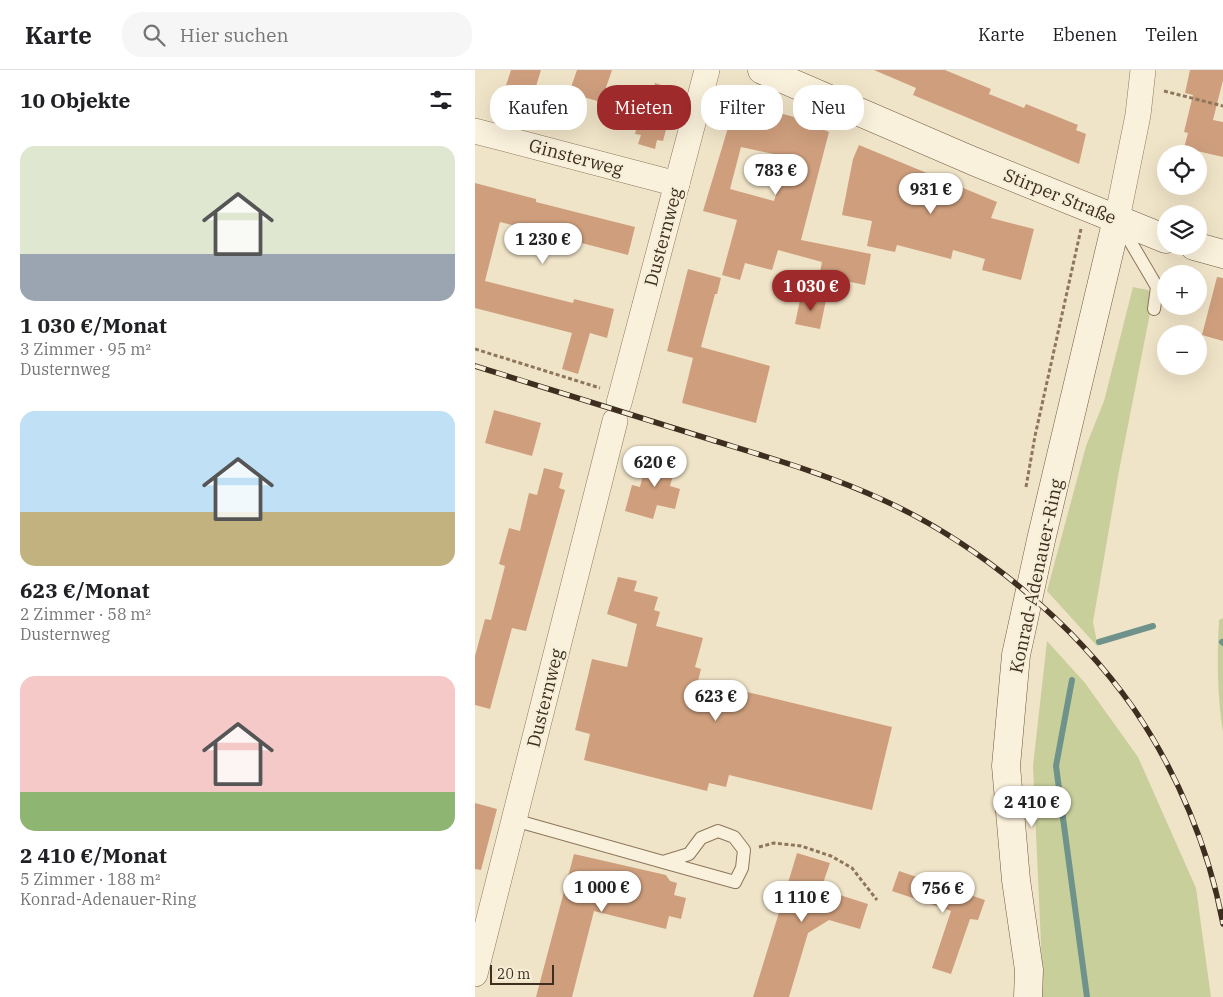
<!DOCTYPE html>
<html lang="de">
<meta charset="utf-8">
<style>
:root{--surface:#fff;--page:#f6f6f6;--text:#202124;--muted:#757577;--line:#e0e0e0;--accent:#9e2a2b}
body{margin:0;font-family:"IBM Plex Serif",serif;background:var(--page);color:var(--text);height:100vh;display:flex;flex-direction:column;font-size:19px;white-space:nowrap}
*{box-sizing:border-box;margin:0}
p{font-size:16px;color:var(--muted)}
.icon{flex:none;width:28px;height:28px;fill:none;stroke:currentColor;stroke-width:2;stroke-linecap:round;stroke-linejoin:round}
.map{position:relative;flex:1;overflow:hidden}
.side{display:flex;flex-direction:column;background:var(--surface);width:475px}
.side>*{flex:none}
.hud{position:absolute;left:15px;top:15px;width:475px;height:45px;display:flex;gap:10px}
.tools{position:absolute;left:682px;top:75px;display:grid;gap:10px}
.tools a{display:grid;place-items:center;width:50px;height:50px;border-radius:50%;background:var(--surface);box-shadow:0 5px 20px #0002;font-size:25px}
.scale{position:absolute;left:15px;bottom:12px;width:64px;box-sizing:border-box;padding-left:5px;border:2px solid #3d2e20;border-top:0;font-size:14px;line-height:18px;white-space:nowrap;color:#3d2e20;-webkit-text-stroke:4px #f7eed8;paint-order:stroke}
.price{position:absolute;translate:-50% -42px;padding:0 11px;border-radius:18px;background:#fff;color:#222;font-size:16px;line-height:32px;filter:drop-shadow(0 1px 2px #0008)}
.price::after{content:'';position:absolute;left:50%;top:30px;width:15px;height:11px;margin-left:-8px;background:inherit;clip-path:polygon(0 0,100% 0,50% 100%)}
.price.on{background:var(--accent);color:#fff}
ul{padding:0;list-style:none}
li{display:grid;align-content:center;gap:10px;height:265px;padding:0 20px}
li span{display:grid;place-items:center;height:155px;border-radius:15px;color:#555}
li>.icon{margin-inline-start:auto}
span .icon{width:90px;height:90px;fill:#fffc;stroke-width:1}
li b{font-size:21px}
h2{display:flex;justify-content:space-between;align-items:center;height:60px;padding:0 20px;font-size:21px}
.tag{padding:0 18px;border-radius:20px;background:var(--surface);box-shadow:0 5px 20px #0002;font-size:18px;line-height:45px}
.tag.on{background:var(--accent);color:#fff}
header{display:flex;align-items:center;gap:30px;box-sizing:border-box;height:70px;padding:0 25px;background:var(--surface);border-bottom:1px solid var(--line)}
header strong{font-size:24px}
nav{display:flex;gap:28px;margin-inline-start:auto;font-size:18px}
.search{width:350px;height:45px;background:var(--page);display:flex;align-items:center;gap:12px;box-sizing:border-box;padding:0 18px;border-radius:20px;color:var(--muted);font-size:19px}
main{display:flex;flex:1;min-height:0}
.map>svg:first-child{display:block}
.green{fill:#c9cf9b}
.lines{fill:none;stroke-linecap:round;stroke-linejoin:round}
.stream{stroke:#6f938a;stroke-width:6}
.building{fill:#cf9f7d;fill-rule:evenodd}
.lane-casing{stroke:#8d765c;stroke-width:14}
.street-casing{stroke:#8d765c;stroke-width:26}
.secondary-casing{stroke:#6f573f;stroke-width:29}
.path{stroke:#8d765c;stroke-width:3;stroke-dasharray:4 2.5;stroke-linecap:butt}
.lane{stroke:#faf1dc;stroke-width:12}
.street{stroke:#faf1dc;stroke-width:25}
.secondary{stroke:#faf1dc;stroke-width:28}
.rail-casing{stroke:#3d2e20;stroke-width:5.5}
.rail{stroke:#f7eed8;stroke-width:4;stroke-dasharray:11;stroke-linecap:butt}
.labels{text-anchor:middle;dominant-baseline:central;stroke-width:4.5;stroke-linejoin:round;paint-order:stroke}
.street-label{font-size:18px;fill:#3d2e20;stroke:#f7eed8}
</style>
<header>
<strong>Karte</strong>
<div class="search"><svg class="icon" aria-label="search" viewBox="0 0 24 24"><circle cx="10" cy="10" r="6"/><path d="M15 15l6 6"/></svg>Hier suchen</div>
<nav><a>Karte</a><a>Ebenen</a><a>Teilen</a></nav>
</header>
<main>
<section class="side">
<h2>10 Objekte<svg class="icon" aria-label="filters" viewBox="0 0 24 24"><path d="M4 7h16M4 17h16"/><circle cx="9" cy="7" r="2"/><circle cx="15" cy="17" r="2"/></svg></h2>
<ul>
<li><span style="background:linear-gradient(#dfe7d0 70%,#9aa5b1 0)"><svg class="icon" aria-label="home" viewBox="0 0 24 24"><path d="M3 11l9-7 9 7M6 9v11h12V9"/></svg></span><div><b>1 030 €/Monat</b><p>3 Zimmer · 95 m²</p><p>Dusternweg</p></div></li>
<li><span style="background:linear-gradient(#bfe0f5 65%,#c2b280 0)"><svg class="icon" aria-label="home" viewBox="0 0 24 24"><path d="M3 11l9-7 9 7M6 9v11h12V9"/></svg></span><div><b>623 €/Monat</b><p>2 Zimmer · 58 m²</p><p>Dusternweg</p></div></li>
<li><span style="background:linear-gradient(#f6c9c9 75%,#8fb573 0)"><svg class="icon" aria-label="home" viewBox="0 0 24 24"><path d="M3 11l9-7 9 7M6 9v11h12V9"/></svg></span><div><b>2 410 €/Monat</b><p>5 Zimmer · 188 m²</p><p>Konrad-Adenauer-Ring</p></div></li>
</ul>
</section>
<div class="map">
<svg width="748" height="927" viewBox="0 0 748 927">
<rect width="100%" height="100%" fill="#f0e4c8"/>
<g class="green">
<polygon points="658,217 673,220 678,228 644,401 618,552 623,577 572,521 611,376 629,331"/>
<path d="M748,548V663C742,624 742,589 744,550Z"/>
<polygon points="572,571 610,613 663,687 721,818 736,927 565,927 567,897 558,696"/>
</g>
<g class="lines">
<g class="stream">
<polyline points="624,572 678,556"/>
<polyline points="747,572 748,573"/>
<polyline points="597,610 581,696 612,927"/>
</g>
</g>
<g class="building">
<polygon points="36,0 66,0 54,39 48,37 42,55 26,50 32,32 26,31"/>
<polygon points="102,0 137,0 126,32 94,23"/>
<polygon points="399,0 470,0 516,19 514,24 549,38 551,34 603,55 601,60 611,64 604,94 438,25 441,18"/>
<polygon points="715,0 748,0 748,10 738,50 748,52 748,87 709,78 713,63 709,62 718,25 710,23"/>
<polygon points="180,13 196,18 194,27 199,29 188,71 182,70 180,79 163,74 166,65 160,64 171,21 177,23"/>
<path d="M261,31L319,47L354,62L326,170L396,184L390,215L366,210L362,231L340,227L347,192L303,180L297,200L270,193L265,210L247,205L262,150L228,141ZM266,77L312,87L299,131L255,119Z"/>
<polygon points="384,75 522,132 516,148 559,159 546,210 507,200 510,189 478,180 476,189 422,175 420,182 392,176 397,151 367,145 378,89"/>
<polygon points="0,113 61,129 61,132 160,157 153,185 25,152 10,211 98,233 99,229 139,239 132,268 115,263 103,304 87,299 97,263 0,238"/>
<polygon points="213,199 246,208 242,224 240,224 226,277 295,296 281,353 207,333 218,288 192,281"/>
<polygon points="742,207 748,208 748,271 727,265"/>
<polygon points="326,225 351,230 345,259 320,254"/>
<polygon points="19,340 66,353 57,386 10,373"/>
<polygon points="184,382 204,385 195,416 205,419 200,439 182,435 178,449 150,441 157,415 165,417 171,394 180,397"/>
<polygon points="69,398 88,403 84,418 90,420 51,561 37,558 15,639 0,635 0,586 10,549 16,550 30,496 24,494 34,458 45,461 54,423 62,425"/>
<polygon points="143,507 162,511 159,521 183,527 179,540 185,542 181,556 228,568 220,597 226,599 222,615 270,627 272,622 417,657 397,740 254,705 251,717 234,713 232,721 109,690 115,664 100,660 117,589 152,597 162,554 132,544"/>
<polygon points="0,733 22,739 6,800 0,799"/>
<polygon points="322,783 355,793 346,819 393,834 385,859 354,850 333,863 314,927 278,927 306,836 300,834 307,812 313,813"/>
<polygon points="99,784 191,805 195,811 202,813 199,825 211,828 206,849 194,846 191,859 119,841 97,927 61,927"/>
<polygon points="424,801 510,830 503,850 495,849 476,904 457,898 476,841 417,821"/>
</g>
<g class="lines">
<defs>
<g id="lane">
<polyline points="645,154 682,217 679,239"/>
<polyline points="39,750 181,790 188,792 260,812 267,798 269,780 259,767 243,761 226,768 214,784 188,792"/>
</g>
<g id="street">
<polyline points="0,61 202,114"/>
<polyline points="642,149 663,45 668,0"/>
<polyline points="144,333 232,0"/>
<polyline points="0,904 140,351"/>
</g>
<g id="secondary">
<polyline points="287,0 498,91 691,169"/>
<polyline points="719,176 748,184"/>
<polyline points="553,927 554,900 541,810 531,696 541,585 566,470 642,149"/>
</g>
</defs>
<use href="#lane" class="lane-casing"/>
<use href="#street" class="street-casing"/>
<use href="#secondary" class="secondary-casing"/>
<g class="path">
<polyline points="689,21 748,36"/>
<polyline points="0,279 125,318"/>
<polyline points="551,417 560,366 606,159"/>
<polyline points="284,777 299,773 326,776 356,786 377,798 402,830"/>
</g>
<use href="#lane" class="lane"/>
<use href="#street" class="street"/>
<use href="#secondary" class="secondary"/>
<defs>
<path id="rail" d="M0,296C78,320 156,345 234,369C292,387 352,404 408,430C503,473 599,553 659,639C702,702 734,778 748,854"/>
</defs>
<use href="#rail" class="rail-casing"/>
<use href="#rail" class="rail"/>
</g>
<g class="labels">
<g class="street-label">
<text transform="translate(101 87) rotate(15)">Ginsterweg</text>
<text transform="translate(585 126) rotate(22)">Stirper Straße</text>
<text transform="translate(188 167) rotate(-75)">Dusternweg</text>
<text transform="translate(561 506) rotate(-78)">Konrad-Adenauer-Ring</text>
<text transform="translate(70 628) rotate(-76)">Dusternweg</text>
</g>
</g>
</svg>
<div class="tools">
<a><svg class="icon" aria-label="locate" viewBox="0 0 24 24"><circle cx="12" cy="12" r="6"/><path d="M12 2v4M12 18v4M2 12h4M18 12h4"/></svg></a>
<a><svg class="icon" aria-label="layers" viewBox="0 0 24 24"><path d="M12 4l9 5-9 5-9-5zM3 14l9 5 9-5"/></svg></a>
<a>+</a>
<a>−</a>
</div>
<div class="scale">20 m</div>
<b class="price" style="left:301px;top:126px">783 €</b>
<b class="price" style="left:456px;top:145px">931 €</b>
<b class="price" style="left:68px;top:195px">1 230 €</b>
<b class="price on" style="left:336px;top:242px">1 030 €</b>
<b class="price" style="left:180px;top:418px">620 €</b>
<b class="price" style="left:241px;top:652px">623 €</b>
<b class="price" style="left:557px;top:758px">2 410 €</b>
<b class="price" style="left:127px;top:843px">1 000 €</b>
<b class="price" style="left:468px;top:844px">756 €</b>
<b class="price" style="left:327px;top:853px">1 110 €</b>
<div class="hud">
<a class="tag">Kaufen</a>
<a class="tag on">Mieten</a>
<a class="tag">Filter</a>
<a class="tag">Neu</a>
</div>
</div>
</main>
